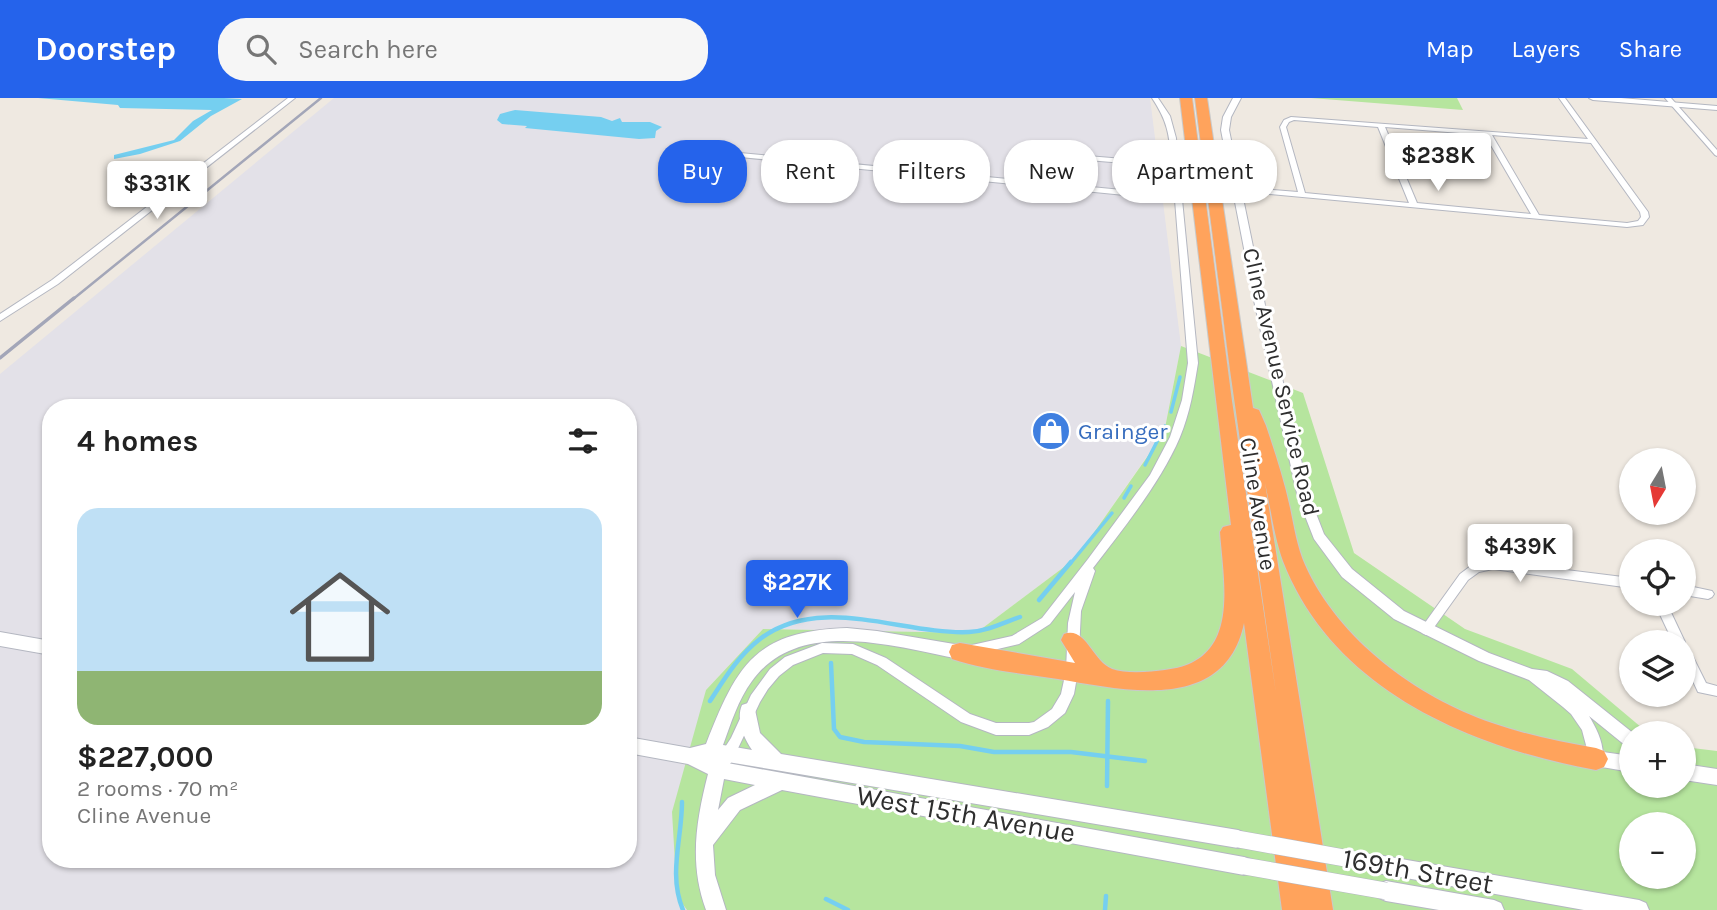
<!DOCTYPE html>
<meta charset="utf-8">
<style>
:root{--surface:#fff;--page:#f6f6f6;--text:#222;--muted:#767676;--accent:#2563eb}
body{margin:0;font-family:Karla,sans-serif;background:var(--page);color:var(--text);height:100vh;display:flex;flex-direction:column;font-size:26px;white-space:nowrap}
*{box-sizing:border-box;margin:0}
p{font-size:23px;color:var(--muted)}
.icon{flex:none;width:38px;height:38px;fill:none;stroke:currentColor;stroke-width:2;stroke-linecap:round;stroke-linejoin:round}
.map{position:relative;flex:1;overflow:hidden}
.side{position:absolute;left:42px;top:301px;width:595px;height:469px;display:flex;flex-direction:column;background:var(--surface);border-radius:28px;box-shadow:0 2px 5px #0004}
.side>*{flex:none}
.hud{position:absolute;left:658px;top:42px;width:665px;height:63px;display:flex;gap:14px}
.needle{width:46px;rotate:190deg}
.fabs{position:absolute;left:1619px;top:350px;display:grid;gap:14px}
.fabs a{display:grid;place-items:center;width:77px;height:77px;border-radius:50%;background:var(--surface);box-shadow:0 2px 5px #0004;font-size:35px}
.price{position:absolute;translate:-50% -60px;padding:0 16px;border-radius:7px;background:#fff;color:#222;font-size:23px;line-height:46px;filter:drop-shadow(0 2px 4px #0008)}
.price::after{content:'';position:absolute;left:50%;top:42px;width:21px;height:16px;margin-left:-10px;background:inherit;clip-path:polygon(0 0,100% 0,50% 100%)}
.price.on{background:var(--accent);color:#fff}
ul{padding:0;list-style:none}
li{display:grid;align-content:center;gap:14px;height:371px;padding:0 35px}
li span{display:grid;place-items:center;height:217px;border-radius:21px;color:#555}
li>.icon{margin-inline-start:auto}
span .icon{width:126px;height:126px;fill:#fffc;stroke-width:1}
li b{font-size:30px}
h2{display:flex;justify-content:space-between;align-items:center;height:84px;padding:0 35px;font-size:30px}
.pill{padding:0 24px;border-radius:28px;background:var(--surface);box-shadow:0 2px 5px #0004;font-size:24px;line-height:63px}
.pill.on{background:var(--accent);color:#fff}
header{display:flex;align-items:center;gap:42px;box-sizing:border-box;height:98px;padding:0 35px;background:var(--accent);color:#fff}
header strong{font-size:33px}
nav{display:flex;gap:38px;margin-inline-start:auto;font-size:24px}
.search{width:490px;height:63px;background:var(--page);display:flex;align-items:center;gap:18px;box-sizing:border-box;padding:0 24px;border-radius:28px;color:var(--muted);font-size:26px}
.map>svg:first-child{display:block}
.industrial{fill:#e3e1e8;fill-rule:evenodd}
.green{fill:#b6e59e;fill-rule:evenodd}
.water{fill:#75cff0}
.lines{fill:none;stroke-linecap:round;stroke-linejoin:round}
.stream-far1{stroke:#75cff0;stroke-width:3.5}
.stream{stroke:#75cff0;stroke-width:4.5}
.minor-casing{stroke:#b4b7c1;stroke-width:2}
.tertiary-casing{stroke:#b4b7c1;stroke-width:2}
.secondary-casing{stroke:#b4b7c1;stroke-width:2}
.motorway-casing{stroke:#c9c9c9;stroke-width:2}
.minor{fill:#fff;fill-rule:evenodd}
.tertiary{fill:#fff;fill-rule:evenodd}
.secondary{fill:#fff;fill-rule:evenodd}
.motorway{fill:#ffa35c;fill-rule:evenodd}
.rail-far1{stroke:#a3a6b8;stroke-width:2.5}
.rail{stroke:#a3a6b8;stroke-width:3.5}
.secondary-bridge-casing{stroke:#b4b7c1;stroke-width:18;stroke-linecap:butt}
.secondary-bridge{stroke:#fff;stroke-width:17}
.wall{fill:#afaba4}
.shaded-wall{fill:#8e8b86}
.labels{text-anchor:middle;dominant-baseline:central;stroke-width:6;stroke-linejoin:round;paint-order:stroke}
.street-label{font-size:23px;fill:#2e2e2e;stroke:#fff}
.shop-label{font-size:23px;fill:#366cbe;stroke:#fff;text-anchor:start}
.near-street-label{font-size:28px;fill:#2e2e2e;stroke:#fff}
</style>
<header>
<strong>Doorstep</strong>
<div class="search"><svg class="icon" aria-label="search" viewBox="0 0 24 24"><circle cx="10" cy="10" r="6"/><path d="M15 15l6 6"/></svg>Search here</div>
<nav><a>Map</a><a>Layers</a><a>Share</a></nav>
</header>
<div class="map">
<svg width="1717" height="812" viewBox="0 0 1717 812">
<rect width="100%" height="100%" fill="#efe9e1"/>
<path class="industrial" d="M334,0H1150L1181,248L1164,334L1076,460L976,535L763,531L706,592L677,798L687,812H0V276ZM51,310H628V761H51Z"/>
<g class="green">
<polygon points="1311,0 1457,0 1463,12"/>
<path d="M1181,248L1303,295L1354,455L1465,531L1572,571L1648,635H1631V688H1684V649L1717,653V812H687L677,798L672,714L706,592L763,531L976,535L1076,460L1164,335ZM1631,726H1684V779H1631Z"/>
</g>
<g class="water">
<polygon points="38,0 224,0 242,1 211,18 180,43 140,56 114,61 114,57 174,42 193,23 212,12 120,10 118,7"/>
<polygon points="515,12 601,19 612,23 620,20 622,24 650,24 662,29 656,33 655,40 639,41 525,30 527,28 502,26 497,22 500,16"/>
</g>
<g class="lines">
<g class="stream-far1">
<polyline points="1171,314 1180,279"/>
<polyline points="1145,367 1165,328"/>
<polyline points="1124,400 1131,388"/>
<polyline points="1070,466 1112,415"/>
</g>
<g class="stream">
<polyline points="1039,502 1071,464"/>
<polyline points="831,565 834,631 840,639 864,644 960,648 994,654 1071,654 1145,663"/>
<path d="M710,603C725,580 738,558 760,541C820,495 903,537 969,534C987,533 1003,525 1020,519"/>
<polyline points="1107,688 1108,603"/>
<path d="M682,704C682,741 668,776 683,812"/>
<polyline points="826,801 848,812"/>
<polyline points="1105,812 1106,798"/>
</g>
<defs>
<g id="minor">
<polygon points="288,0 295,0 58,186 0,223 0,216 52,182"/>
<path d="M1152,0H1158L1170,18L1176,40L1198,265C1194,290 1190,315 1180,339C1161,384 1123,431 1093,470L1095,473L1081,513L1078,573L1074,596L1065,615L1048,629L1029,637H996L961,624L877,567L852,556L823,555L793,567L779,578L768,591L760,604L732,663L723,676L718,678L713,676L711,672L713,668L731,640L751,597L770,571L785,559L822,545L853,546L886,560L970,616L996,625H1029L1034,624L1052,611L1061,596L1066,573L1068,525L1075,494L1050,526L1019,546L972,557L968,556L966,552L968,548L972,547L1012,538L1042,520L1088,461L1150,377L1170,339L1182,302L1188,265L1175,102L740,59L737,57L740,55L1174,97L1172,69L1027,57L1024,55L1027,53L1172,65C1169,36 1168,24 1152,0Z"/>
<path d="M1559,0H1565L1648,114L1649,119L1643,127L1627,129L1238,93L1234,91L1238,89L1298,94L1280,29L1284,22L1291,19L1588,41ZM1294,22L1378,29L1409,105L1305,95L1286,29L1289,24ZM1385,29L1485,37L1531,116L1417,105ZM1492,37L1591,45L1640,114L1641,119L1638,123L1627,125L1539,117Z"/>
<polygon points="1665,0 1671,0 1717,52 1717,58 1715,57"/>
<polygon points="1493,463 1631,480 1631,490 1493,471 1479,474 1468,482 1430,535 1426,537 1422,535 1420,532 1422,529 1460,476 1472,467"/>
<polygon points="1684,487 1712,493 1714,496 1712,499 1708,501 1684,497"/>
<polygon points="1655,506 1667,506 1685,544 1684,547 1684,544 1673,544"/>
<polygon points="1684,548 1688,549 1706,585 1717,588 1717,598 1698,594 1684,564"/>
</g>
<g id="tertiary">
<path d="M1233,0H1241L1231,19L1229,32L1265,207L1310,400L1324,436L1352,471L1404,513L1489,555L1532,571L1547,573L1568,583L1633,635H1631V650L1626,648L1589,618C1597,631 1607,651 1601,666L1596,668L1591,666L1582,632L1571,616L1563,609L1529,582L1479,563L1394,521L1342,479L1314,441L1298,400L1255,207L1221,32L1223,19Z"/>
<polygon points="1589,0 1621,0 1717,8 1717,12 1593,2"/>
</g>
<g id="secondary">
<path d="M847,530L877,533L960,547L966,549L968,554L966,559L960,561C895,549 799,518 752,583C738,602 731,625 723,647L752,652C743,639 736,621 742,607L748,605L754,607L760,635L781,656L1238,732L1245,735L1247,741L1245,747L1238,750L722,663V664L1244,759L1251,761L1253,768L1251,775L1244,777L782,692L740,712L713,747L715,777L726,812H706C689,766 696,723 708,676L688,666L628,655V639L690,650L706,646C737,567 755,533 847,530ZM724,681L755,687L728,700L718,712Z"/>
<polygon points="0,534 51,543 51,557 0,548"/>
<polygon points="1596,653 1631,658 1631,674 1590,667 1587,661 1590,655"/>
<polygon points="1684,666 1717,671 1717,687 1684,682"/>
<polygon points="1378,757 1639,802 1646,805 1649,812 1584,812 1378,775 1371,773 1369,766 1371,759"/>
<polygon points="1386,783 1494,802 1501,805 1504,812 1439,812 1386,803 1379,800 1376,793 1379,786"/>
</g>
<path id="motorway" d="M1180,0H1192L1232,303L1276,595L1230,272L1195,0H1207L1253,310L1259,312L1266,328C1275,355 1284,382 1290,410C1294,429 1297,449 1305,467C1338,541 1416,599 1492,625C1526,637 1561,644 1596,650L1604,653L1608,661L1604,669L1596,672C1470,649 1333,592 1283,463C1274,438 1271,411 1265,385L1333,812H1282L1244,525C1225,616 1124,592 1058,581C1023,576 986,572 952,561L949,554L952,547L960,545L1075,565L1061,542L1064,536C1086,528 1092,563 1112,571C1126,576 1150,574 1165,572C1241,564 1224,488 1220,434L1223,429L1231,427Z"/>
</defs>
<use href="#minor" class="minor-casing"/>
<use href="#tertiary" class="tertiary-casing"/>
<use href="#secondary" class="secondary-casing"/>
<use href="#motorway" class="motorway-casing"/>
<use href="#minor" class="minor"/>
<use href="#tertiary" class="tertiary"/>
<use href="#secondary" class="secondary"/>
<use href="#motorway" class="motorway"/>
<polyline class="rail-far1" points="72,202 321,0"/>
<polyline class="rail" points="0,260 74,200"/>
<defs>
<g id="secondary-bridge">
<polyline points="1238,741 1378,766"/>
<polyline points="1244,768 1386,793"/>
</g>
</defs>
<use href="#secondary-bridge" class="secondary-bridge-casing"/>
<use href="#secondary-bridge" class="secondary-bridge"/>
</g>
<polygon class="wall" points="468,761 510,761 507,768"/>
<polygon class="shaded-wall" points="502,761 510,761 507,768"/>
<defs>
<symbol id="shop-disc" viewBox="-11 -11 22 22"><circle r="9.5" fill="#3f7fe0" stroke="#fff"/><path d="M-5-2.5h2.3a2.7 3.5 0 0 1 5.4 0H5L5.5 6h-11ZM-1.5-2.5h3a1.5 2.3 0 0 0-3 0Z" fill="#fff"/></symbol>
</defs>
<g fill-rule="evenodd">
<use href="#shop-disc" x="1029" y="311" width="44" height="44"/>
</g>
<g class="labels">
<g class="street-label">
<text transform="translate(1281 284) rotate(77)">Cline Avenue Service Road</text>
<text transform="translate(1258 406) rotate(81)">Cline Avenue</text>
</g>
<g class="shop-label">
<text x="1078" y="333">Grainger</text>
</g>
<g class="near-street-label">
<text transform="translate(966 716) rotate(10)">West 15th Avenue</text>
<text transform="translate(1418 773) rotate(10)">169th Street</text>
</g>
</g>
</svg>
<div class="fabs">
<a><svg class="needle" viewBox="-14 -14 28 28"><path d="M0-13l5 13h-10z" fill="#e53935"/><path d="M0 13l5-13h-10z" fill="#767676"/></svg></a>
<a><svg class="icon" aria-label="locate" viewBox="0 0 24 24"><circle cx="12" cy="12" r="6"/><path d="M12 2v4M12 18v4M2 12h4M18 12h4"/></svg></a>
<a><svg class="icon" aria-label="layers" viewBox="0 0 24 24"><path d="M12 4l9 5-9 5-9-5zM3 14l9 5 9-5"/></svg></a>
<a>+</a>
<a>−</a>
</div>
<b class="price" style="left:1438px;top:95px">$238K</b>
<b class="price" style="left:157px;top:123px">$331K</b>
<b class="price" style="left:1520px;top:486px">$439K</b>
<b class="price on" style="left:797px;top:522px">$227K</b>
<div class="hud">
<a class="pill on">Buy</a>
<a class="pill">Rent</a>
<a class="pill">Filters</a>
<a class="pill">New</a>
<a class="pill">Apartment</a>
</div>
<section class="side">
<h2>4 homes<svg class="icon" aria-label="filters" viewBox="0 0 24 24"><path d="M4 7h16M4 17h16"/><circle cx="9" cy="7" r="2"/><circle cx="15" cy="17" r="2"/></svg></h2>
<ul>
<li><span style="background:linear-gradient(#bfe0f5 75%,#8fb573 0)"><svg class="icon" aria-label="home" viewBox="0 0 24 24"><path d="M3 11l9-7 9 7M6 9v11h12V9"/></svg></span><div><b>$227,000</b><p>2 rooms · 70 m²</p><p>Cline Avenue</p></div></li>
</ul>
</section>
</div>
